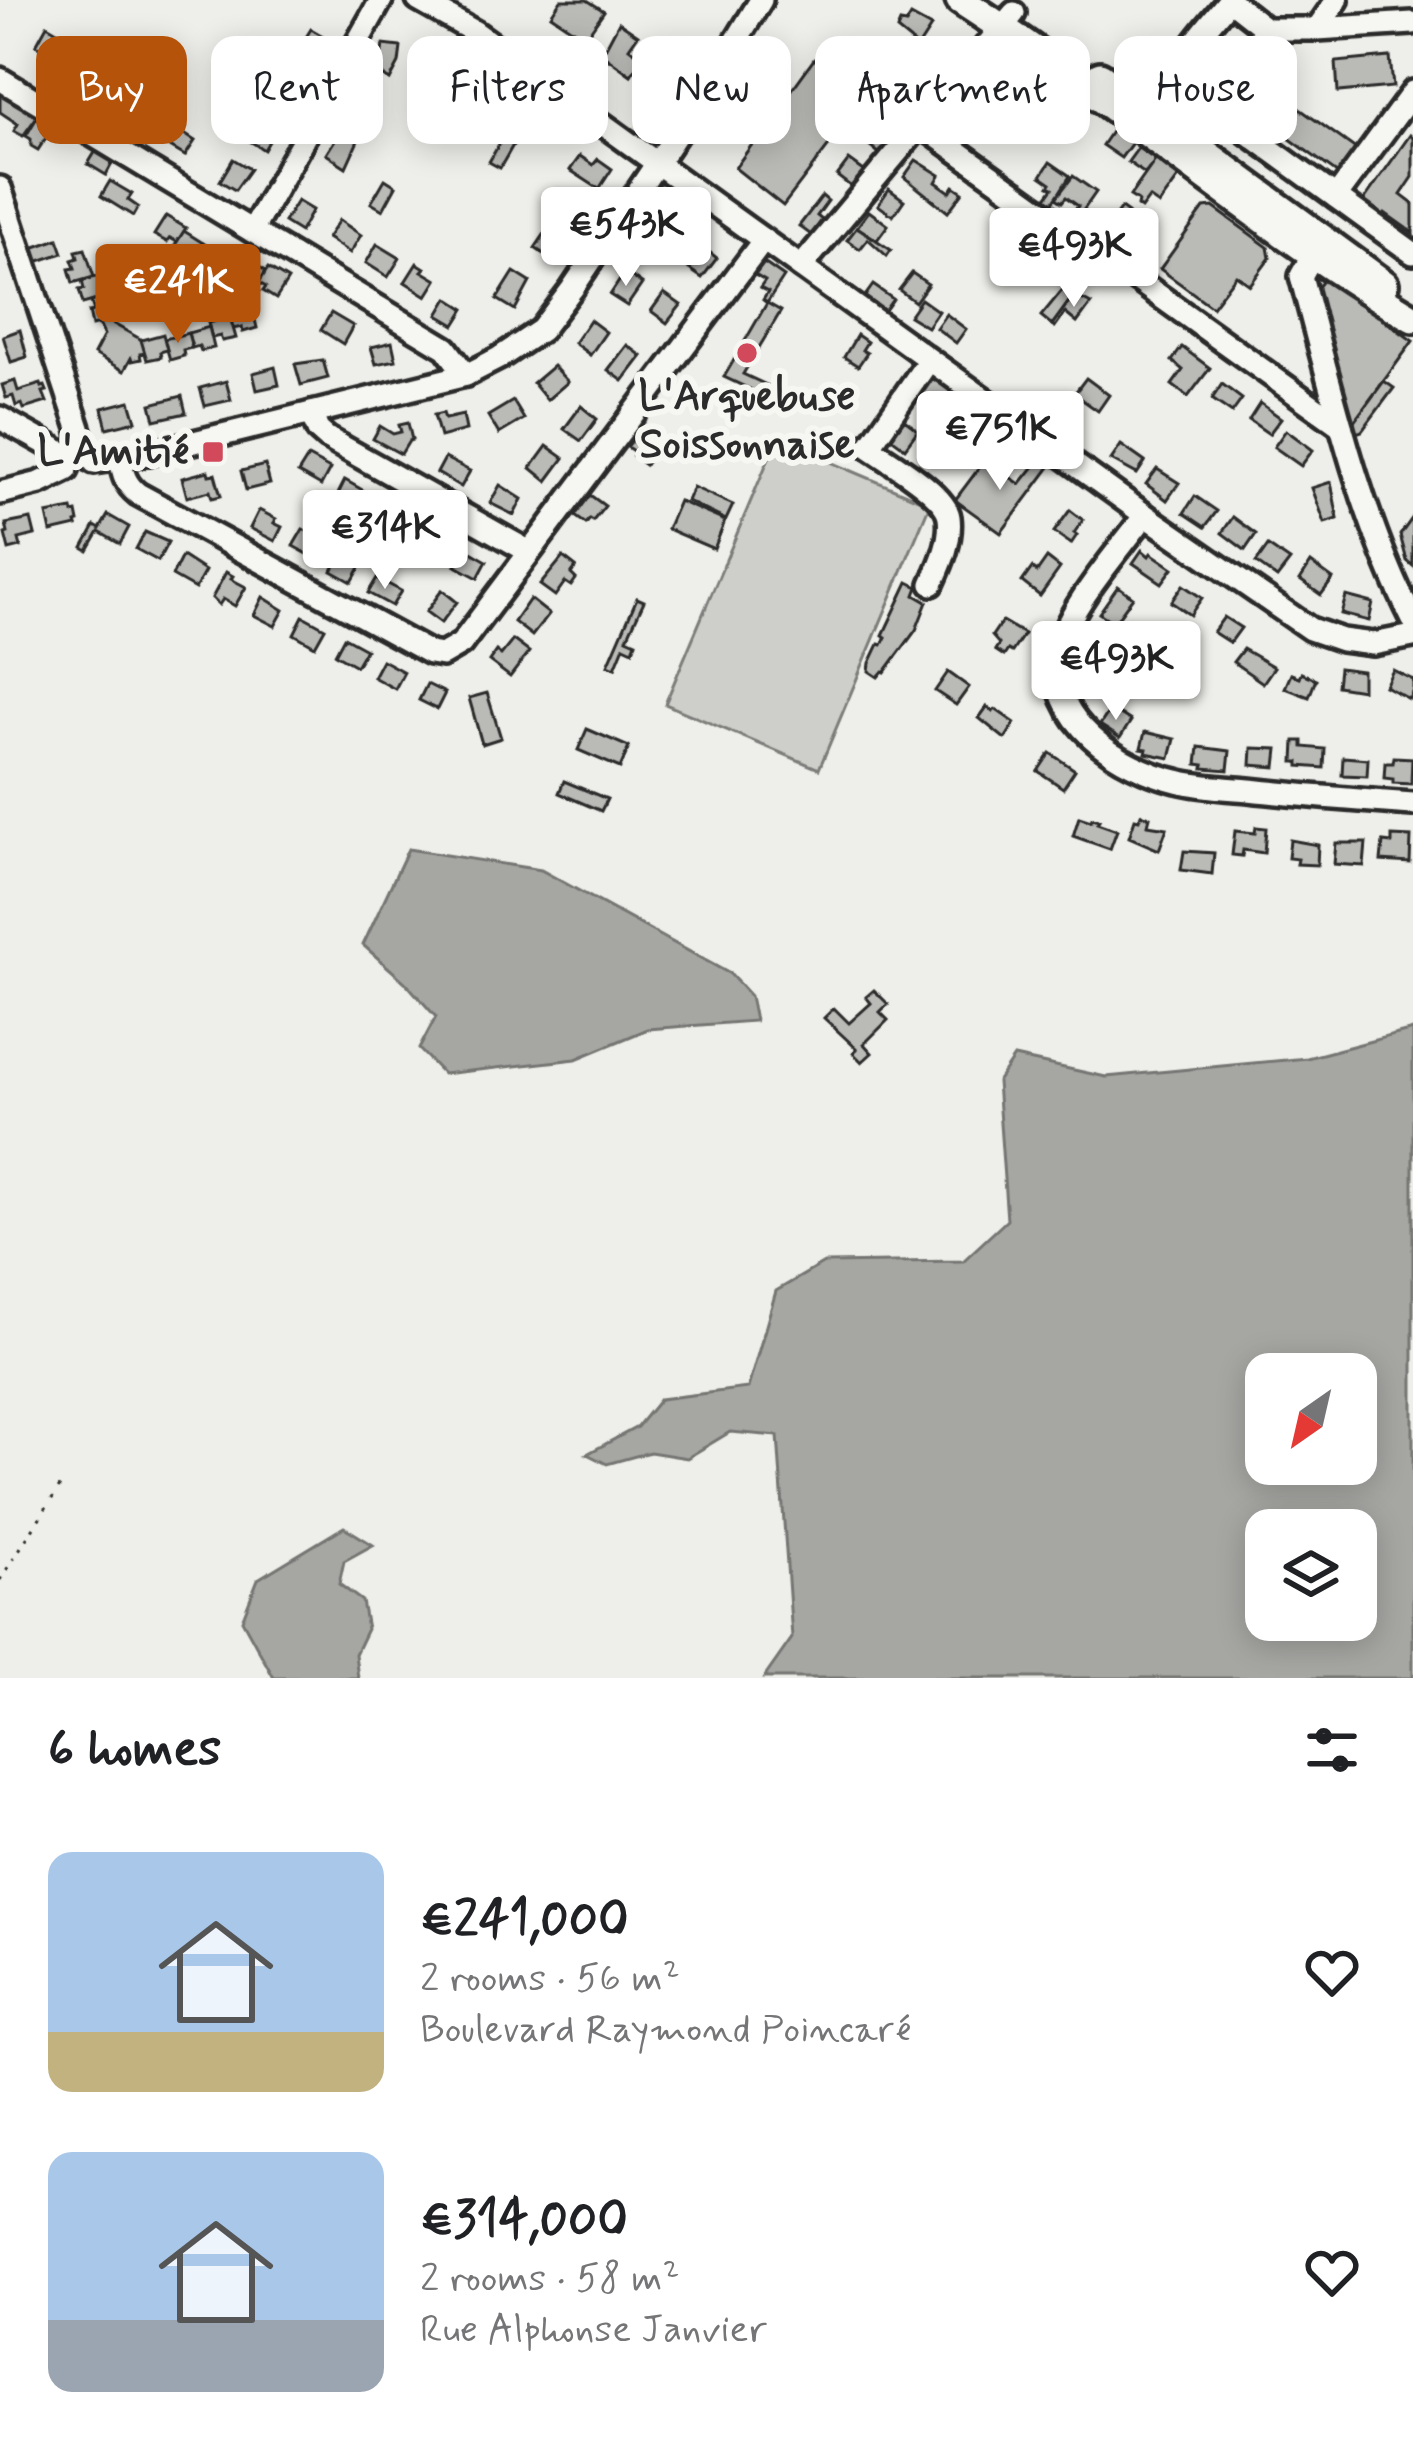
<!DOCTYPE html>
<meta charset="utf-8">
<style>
:root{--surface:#fff;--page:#f6f6f6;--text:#202124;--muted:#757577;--accent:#b45309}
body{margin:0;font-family:Mynerve,sans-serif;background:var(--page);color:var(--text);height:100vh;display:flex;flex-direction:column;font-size:45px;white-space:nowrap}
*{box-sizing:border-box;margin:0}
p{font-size:39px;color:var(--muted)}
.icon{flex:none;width:66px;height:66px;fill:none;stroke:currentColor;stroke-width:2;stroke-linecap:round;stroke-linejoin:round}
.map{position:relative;height:1678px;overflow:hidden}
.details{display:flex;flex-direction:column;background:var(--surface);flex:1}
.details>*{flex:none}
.guide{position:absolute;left:36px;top:36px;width:1341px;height:108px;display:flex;gap:24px}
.needle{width:78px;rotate:214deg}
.tools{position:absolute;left:1245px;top:1353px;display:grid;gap:24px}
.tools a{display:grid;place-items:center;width:132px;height:132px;border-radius:24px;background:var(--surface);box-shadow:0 6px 30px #0003;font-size:60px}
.price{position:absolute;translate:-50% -102px;padding:0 27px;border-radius:12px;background:#fff;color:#222;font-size:39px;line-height:78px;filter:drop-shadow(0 3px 6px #0008)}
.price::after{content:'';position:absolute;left:50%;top:72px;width:36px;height:27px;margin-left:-18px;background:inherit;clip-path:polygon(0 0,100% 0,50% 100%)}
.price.current{background:var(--accent);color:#fff}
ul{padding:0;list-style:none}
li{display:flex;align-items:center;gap:36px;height:300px;padding:0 48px}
li span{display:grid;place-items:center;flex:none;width:336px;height:240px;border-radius:24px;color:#555}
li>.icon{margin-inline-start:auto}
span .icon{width:144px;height:144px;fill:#fffc;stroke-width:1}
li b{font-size:51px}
h2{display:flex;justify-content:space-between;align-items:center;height:144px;padding:0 48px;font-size:51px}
.pill{padding:0 42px;border-radius:24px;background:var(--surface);box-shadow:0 6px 30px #0003;font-size:42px;line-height:108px}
.pill.current{background:var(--accent);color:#fff}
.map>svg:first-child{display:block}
.green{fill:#cececa;stroke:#7c7c7a;stroke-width:3}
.water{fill:#a6a6a3;stroke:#757573;stroke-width:3;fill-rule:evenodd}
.building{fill:#babab7;stroke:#2b2b2b;stroke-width:3}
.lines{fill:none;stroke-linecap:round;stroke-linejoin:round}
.minor-casing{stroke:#2b2b2b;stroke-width:30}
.major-casing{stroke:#2b2b2b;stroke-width:36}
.path{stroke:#2b2b2b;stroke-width:3;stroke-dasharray:3 9;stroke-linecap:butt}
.minor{stroke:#f6f6f2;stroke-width:21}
.major{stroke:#f6f6f2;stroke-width:27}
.poi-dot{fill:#d1495b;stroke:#f6f6f2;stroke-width:4.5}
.labels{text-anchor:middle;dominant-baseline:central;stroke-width:12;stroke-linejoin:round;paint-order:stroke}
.poi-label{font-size:42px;font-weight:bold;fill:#2b2b2b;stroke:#f6f6f2}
</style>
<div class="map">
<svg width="1413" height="1678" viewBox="0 0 1413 1678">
<rect width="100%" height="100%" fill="#eeeeea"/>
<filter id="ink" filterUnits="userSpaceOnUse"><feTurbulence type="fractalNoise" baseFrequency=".00833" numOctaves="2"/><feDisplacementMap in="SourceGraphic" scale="24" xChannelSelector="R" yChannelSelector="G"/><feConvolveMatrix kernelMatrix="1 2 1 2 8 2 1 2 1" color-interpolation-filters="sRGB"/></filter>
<g filter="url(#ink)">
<polygon class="green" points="777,439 930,504 819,769 665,704"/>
<g class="water">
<polygon points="408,849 541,870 730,974 750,996 755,1021 648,1029 576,1059 443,1074 419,1049 436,1017 405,982 363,945"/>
<path d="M1413,1030V1678H764L792,1638L778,1436L730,1432L687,1458L650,1452L607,1464L587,1454L637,1427L660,1399L748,1388L776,1291L824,1263L963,1261L1007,1220L997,1082L1014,1057L1106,1077L1307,1058ZM1266,1374H1356V1464H1266ZM1266,1530H1356V1620H1266Z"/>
<polygon points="344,1527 373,1545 344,1561 339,1584 362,1601 367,1629 355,1654 358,1678 274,1678 242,1620 258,1579"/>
</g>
<g class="building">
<polygon points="561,0 587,0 604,11 585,38 551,15"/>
<polygon points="911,16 931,27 918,47 897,30 900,23 906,24"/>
<polygon points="619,22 638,35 629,48 642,58 631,75 602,54"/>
<polygon points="47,25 67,37 55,57 36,45"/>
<polygon points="311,29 330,40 318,62 298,50"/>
<polygon points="529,43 565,69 559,78 524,50"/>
<polygon points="383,45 401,47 399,63 390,80 374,70 381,58"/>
<polygon points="471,47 482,57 469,82 464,79 455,95 452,94 450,97 445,95"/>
<polygon points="1000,55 1025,73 1012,92 1020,98 1011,111 998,101 1008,89 987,73"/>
<polygon points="1390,57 1393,87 1338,92 1336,62"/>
<polygon points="814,59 866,97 783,206 735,168"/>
<polygon points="72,61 93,74 97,67 103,70 92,90 73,78 71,81 63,76"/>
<polygon points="285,77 301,86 292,106 274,95"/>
<polygon points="102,78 102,82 117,91 107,107 90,97"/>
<polygon points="1258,79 1356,149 1338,174 1241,103"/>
<polygon points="906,83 925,98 912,114 894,100"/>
<polygon points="0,91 39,114 23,136 14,131 18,124 0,112"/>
<polygon points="117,91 133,100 134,97 137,99 125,118 107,107"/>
<polygon points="1073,100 1082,107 1064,133 1054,126"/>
<polygon points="156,101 162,105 146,131 128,120 134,109 138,112 142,107 150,112"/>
<polygon points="522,103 554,124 543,140 524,126 500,168 489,162"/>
<polygon points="440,104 447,108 443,116 452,121 456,113 461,115 456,123 465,127 460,138 430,122"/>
<polygon points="162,105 167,107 160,118 169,123 166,129 171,132 164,142 146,131"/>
<polygon points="963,105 980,116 968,133 955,127 959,122 954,118"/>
<polygon points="39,114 55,124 38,150 31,146 31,139 26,136"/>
<polygon points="258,116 277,127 264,150 245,138"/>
<polygon points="345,124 361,134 346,167 326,154"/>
<polygon points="875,124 891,137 881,155 863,140"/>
<polygon points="1115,126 1134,140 1121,158 1102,145"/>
<polygon points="175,128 195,141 185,156 170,147 175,140 170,137"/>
<polygon points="1410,135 1413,138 1413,177 1401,195 1413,204 1413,233 1385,213 1382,217 1362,203"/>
<polygon points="1138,148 1156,160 1145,174 1128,162"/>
<polygon points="97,149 114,160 106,175 88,164"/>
<polygon points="1159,155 1183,172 1159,205 1149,198 1141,209 1137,206 1138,201 1130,196"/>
<polygon points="580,156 593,165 598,159 612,169 599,189 570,170"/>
<polygon points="233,159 250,169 235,190 220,181"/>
<polygon points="849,160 864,171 854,189 837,176"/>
<polygon points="916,160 940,175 936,182 950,192 954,186 963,192 948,212 904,177"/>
<polygon points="1050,162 1070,176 1052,204 1045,199 1053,188 1049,186 1051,183 1041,176"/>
<polygon points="1073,176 1096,192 1080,215 1074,211 1078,206 1066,197 1062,202 1056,198"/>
<polygon points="385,179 396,186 383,210 371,203"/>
<polygon points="110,181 132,194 128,200 138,207 133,216 101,196"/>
<polygon points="889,189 904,200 893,216 878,205"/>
<polygon points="822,196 828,201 817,216 822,220 811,235 799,226"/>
<polygon points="297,201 312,210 300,232 284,222"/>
<polygon points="1213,207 1268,247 1270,258 1250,285 1236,275 1212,307 1160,269 1204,208"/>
<polygon points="1121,208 1128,213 1112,235 1122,243 1136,224 1142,228 1122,255 1099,238"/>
<polygon points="560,210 576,220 562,239 548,229"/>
<polygon points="869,211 888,225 877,240 857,227"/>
<polygon points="1083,211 1096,220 1099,216 1110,224 1099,238 1076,221"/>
<polygon points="666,212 683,224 668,246 651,235"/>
<polygon points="166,216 186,228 177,242 170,238 167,242 154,235"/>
<polygon points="339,220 361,235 350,253 327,238"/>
<polygon points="857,227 891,250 887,256 868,239 860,249 847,240"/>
<polygon points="548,229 562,239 551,259 535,248"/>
<polygon points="184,231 203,243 194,257 187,253 184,258 172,250"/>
<polygon points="58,239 63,253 36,262 32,248"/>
<polygon points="203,243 222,255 211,273 199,266 201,262 194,257"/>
<polygon points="377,244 400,258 388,277 366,263"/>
<polygon points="704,248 717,258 702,278 689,269"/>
<polygon points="85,249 94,277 73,283 69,269 75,268 72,260 78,258 76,251"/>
<polygon points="225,251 245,263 233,282 221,275 223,270 216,266"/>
<polygon points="247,260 266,271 254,290 242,283 244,278 238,274"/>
<polygon points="417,263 425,268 422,271 437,280 427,296 405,282"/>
<polygon points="764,263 784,277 767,303 763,300 768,292 760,288 765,281 755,275"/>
<polygon points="268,268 288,280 276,299 263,291 266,287 259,283"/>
<polygon points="514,272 530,282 515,310 497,299"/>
<polygon points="625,272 642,284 627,306 610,295"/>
<polygon points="912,273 928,284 915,302 899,290"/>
<polygon points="1319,273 1413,341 1353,423 1314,292 1322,282 1316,277"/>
<polygon points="98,276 104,298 83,304 79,290 84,289 82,281"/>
<polygon points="873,285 893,299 883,313 863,299"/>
<polygon points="1064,288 1074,295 1052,325 1041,316"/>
<polygon points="664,293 681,305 667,323 651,311"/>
<polygon points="1074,295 1091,304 1077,323 1065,313 1055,327 1052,325"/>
<polygon points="108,297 114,320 92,326 89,312 94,311 91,302"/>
<polygon points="448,298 465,309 455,325 438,315"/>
<polygon points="921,299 938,311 927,327 909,316"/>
<polygon points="767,303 781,311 743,374 788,395 784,405 724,377"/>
<polygon points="252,307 257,328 243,332 242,327 233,329 229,313"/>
<polygon points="331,313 353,326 343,344 321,330"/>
<polygon points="946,314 966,329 956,343 936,328"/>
<polygon points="230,317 236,338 222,341 220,336 212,338 208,323"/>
<polygon points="114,320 112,323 142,340 145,353 140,354 141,359 132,361 131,358 124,371 94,354 104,335 99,324"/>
<polygon points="590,320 606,332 590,355 574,343"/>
<polygon points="209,327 214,348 201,351 199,346 192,348 188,333"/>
<polygon points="20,330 27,357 11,362 3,336"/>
<polygon points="188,333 192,348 183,350 184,356 170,360 164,339"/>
<polygon points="163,334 167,350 160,352 161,357 147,360 141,340"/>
<polygon points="857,335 867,342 862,350 867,353 858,366 844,357"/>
<polygon points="392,342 396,360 376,364 371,347"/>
<polygon points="627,345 642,356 623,381 608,370"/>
<polygon points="1182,347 1210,368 1188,397 1172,385 1183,370 1172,361"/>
<polygon points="323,360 328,378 301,385 295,364"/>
<polygon points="553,366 568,382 547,400 533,383"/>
<polygon points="275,367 279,385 257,390 253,373"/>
<polygon points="934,376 953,393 942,408 921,394"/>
<polygon points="1086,378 1109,395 1098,411 1074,394"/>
<polygon points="15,381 18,391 41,384 42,387 45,386 47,391 43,392 47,402 24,409 22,404 16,406 13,396 6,398 2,385"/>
<polygon points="226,381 231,400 205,406 200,388"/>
<polygon points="1384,381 1394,388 1362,431 1356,433 1353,423"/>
<polygon points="1222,384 1242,399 1232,413 1212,399"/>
<polygon points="182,396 186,413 155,420 151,404"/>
<polygon points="130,401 136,421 107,428 102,408"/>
<polygon points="513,401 524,419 499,434 488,416"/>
<polygon points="1260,403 1281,418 1269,434 1249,420"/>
<polygon points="581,406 597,419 581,441 564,429"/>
<polygon points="973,408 1002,428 989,447 960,426"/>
<polygon points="443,413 445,419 463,415 466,430 440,437 434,415"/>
<polygon points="903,419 918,430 905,448 890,437"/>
<polygon points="408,423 412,440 409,441 401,454 373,439 380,426 393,434 401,432 399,425"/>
<polygon points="1286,430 1313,450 1301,466 1274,447"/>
<polygon points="639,431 656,438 648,449 653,453 645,465 633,456 636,453 627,447"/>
<polygon points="1121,445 1145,462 1137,474 1111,460"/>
<polygon points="547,446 564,458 547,481 531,468"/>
<polygon points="1043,455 1053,463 1001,533 955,500 985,460 1020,484"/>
<polygon points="308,457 330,469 321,486 298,473"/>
<polygon points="445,458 470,471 461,487 437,473"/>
<polygon points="265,465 270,484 246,490 241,471"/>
<polygon points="1157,469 1179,483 1167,500 1146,484"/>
<polygon points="208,471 209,475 215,474 221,496 212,498 210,491 187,497 182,478"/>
<polygon points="345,480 366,492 364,496 370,499 364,510 337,496"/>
<polygon points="1331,482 1338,519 1325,523 1312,488"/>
<polygon points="500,485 522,499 514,515 490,503"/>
<polygon points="693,487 733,505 726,520 687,501"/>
<polygon points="590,495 605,506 593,521 590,519 586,524 575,516"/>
<polygon points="1195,496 1217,511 1205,527 1184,513"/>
<polygon points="679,501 725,521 714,549 667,529"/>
<polygon points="72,509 73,513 77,512 79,522 76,523 77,526 51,532 47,514"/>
<polygon points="259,510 276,519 274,523 282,527 275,541 250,528"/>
<polygon points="1070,510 1083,520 1074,533 1077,535 1071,544 1054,532"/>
<polygon points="377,514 399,526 391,541 368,529"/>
<polygon points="108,515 129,527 120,544 99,532 88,551 83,548 95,526 100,529"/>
<polygon points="1233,517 1256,534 1245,550 1222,533"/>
<polygon points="1413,517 1413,566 1407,561 1400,535"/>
<polygon points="31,519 35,535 19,539 21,547 9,550 5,534 8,533 6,524"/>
<polygon points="424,526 445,539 437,555 415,544"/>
<polygon points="303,529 325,541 315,558 293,546"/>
<polygon points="145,532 168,542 158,561 136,549"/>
<polygon points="1268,546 1290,561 1277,578 1256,563"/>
<polygon points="466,549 487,561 478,578 456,566"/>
<polygon points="1142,550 1149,556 1151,553 1173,568 1162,583 1133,563"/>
<polygon points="341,553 362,564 352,582 332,571"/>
<polygon points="182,556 205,571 195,589 172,576"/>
<polygon points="563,557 576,567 571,574 576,579 571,586 565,582 555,596 540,585"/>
<polygon points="1047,558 1060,568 1040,596 1022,582 1032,568 1037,572"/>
<polygon points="1311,563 1333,579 1321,595 1300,580"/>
<polygon points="226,572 233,576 231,579 246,587 235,606 223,599 219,605 212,598"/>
<polygon points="377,578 401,591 392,606 368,593"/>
<polygon points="908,582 918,587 915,595 927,602 916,630 885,672 883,671 878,677 869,671 870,663 879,644 882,645 886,637 883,635"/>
<polygon points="1183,585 1202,598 1190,615 1171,602"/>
<polygon points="1118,586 1133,597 1114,623 1099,613"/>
<polygon points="442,590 457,602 441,623 426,612"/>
<polygon points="1346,596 1373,603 1369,621 1341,614"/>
<polygon points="263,597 284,610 275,626 254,615"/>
<polygon points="637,598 644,601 627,638 636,642 633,650 624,646 615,668 608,665"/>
<polygon points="530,599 549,614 532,636 514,622"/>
<polygon points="303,616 325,628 315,646 294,634"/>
<polygon points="1224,617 1241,628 1230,643 1213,632"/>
<polygon points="1002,621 1024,634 1012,652 1008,650 1004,656 995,650 999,644 992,636"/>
<polygon points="344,637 366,649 356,666 335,654"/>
<polygon points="513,640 529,652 510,677 489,661 496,651 501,655"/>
<polygon points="1080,649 1097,651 1094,675 1087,674 1086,682 1075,680"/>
<polygon points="1243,649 1274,667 1263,683 1233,662"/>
<polygon points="382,660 404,672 395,689 373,677"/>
<polygon points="1339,668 1362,671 1362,690 1337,686"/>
<polygon points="1393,670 1413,680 1413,690 1409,699 1385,686"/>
<polygon points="948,672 969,687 956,705 935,691"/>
<polygon points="1301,673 1316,679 1309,697 1285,688 1291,674 1299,677"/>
<polygon points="427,684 445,693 437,709 419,700"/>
<polygon points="487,693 501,738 482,744 469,698"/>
<polygon points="987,707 993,712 995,709 1015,723 1005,739 979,718"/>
<polygon points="1111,708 1131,721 1120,738 1100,725"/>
<polygon points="587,729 629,747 620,768 578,750"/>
<polygon points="1145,732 1175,739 1170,758 1146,753 1147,749 1141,748"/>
<polygon points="1295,741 1303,741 1303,747 1325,749 1324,768 1299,766 1299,762 1294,762"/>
<polygon points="1199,747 1230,751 1228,770 1203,768 1204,765 1197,764"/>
<polygon points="1252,748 1278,749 1276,767 1251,765"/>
<polygon points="1050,753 1075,770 1063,788 1038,771"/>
<polygon points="1343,757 1368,759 1367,776 1342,775"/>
<polygon points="1394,757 1412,758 1411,784 1393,783 1393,779 1384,778 1385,763 1393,763"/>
<polygon points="564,781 607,799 601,811 559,793"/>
<polygon points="1141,814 1150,817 1148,825 1167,828 1159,850 1129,837 1135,819 1139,820"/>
<polygon points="1079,817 1091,821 1092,818 1099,820 1097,823 1117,830 1110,849 1073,836"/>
<polygon points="1256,827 1266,828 1264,853 1243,850 1242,856 1232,855 1235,831 1255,833"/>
<polygon points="1392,836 1411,837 1410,863 1381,861 1383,842 1392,843"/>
<polygon points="1290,840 1318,845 1317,865 1297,864 1298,859 1288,858"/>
<polygon points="1336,843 1366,843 1364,866 1334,864"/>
<polygon points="1184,851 1214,853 1212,874 1181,870"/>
<polygon points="874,990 888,1004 880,1012 888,1020 864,1044 872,1053 862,1062 853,1053 857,1049 824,1018 834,1008 849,1023 871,1003 866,997"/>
</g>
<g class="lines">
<defs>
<g id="minor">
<polyline points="418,0 475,32 1145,515 1310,629 1342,640 1373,644 1413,636"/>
<polyline points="1229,0 1266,29"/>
<polyline points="1266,29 1317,29 1413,23"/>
<polyline points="1317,29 1337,0"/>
<polyline points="0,79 446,348 466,375"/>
<polyline points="1209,105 1413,253"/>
<polyline points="1156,121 1167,124 1202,114 1266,29"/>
<polyline points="921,125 1341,426"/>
<path d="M1168,127C1148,86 1205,32 1229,0"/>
<polyline points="0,188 80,431 82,449"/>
<polyline points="1336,197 1413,92"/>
<polyline points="252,231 381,0"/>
<path d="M1319,244L1301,276C1332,392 1359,513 1413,620"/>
<polyline points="801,267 1014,13"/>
<path d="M929,360L869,447C889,461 946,494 949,517C952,540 941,564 932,584"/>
<polyline points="311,413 318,430 327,438 528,551"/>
<polyline points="0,418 68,456"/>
<path d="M120,458C123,474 125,484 138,494L430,653L442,655L461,644L763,241"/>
<polyline points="94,462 141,455 466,375 499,358 541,330 572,289 705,92 761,0"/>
<polyline points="0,493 40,483 67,470"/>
<path d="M1145,515C1120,550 1064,611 1058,653C1047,720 1119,768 1177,781C1200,787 1225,788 1249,790C1304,796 1358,800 1413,804"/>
</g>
<g id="major">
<path d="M960,0C1115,100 1254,224 1413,318"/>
<polyline points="1100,76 1384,284"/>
</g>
</defs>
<use href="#minor" class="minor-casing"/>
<use href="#major" class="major-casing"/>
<polyline class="path" points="0,1580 62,1483"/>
<use href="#minor" class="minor"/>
<use href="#major" class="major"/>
</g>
</g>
<g class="poi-dot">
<circle cx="747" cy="353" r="12"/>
<rect x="201" y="440" width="24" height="24" rx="6"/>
</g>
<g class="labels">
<g class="poi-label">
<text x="747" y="397">L'Arquebuse<tspan x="747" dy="48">Soissonnaise</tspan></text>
<text x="189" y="452" text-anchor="end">L'Amitié</text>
</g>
</g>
</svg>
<div class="tools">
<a><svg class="needle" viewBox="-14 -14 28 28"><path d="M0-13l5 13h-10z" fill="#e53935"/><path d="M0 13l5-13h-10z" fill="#757577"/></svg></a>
<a><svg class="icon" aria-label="layers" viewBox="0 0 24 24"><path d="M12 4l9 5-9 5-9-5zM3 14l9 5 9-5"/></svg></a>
</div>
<b class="price" style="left:626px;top:289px">€543K</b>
<b class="price" style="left:1074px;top:310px">€493K</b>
<b class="price current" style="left:178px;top:346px">€241K</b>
<b class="price" style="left:1000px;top:493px">€751K</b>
<b class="price" style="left:385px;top:592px">€314K</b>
<b class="price" style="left:1116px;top:723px">€493K</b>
<div class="guide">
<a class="pill current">Buy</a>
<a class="pill">Rent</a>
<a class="pill">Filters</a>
<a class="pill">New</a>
<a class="pill">Apartment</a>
<a class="pill">House</a>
</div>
</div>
<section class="details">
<h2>6 homes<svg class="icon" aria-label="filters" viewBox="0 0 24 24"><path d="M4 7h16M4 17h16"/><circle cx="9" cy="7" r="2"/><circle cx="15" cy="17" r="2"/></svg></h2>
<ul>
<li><span style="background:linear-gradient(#a9c7e8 75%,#c2b280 0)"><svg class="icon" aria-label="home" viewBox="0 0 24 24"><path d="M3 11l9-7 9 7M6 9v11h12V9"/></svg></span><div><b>€241,000</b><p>2 rooms · 56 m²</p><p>Boulevard Raymond Poincaré</p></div><svg class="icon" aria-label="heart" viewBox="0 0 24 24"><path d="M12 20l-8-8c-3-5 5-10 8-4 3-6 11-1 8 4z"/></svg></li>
<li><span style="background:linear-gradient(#a9c7e8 70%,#9aa5b1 0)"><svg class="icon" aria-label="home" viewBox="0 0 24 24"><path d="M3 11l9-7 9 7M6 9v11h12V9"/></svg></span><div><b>€314,000</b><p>2 rooms · 58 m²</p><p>Rue Alphonse Janvier</p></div><svg class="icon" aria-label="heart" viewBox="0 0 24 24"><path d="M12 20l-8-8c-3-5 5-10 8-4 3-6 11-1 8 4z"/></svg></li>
</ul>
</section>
